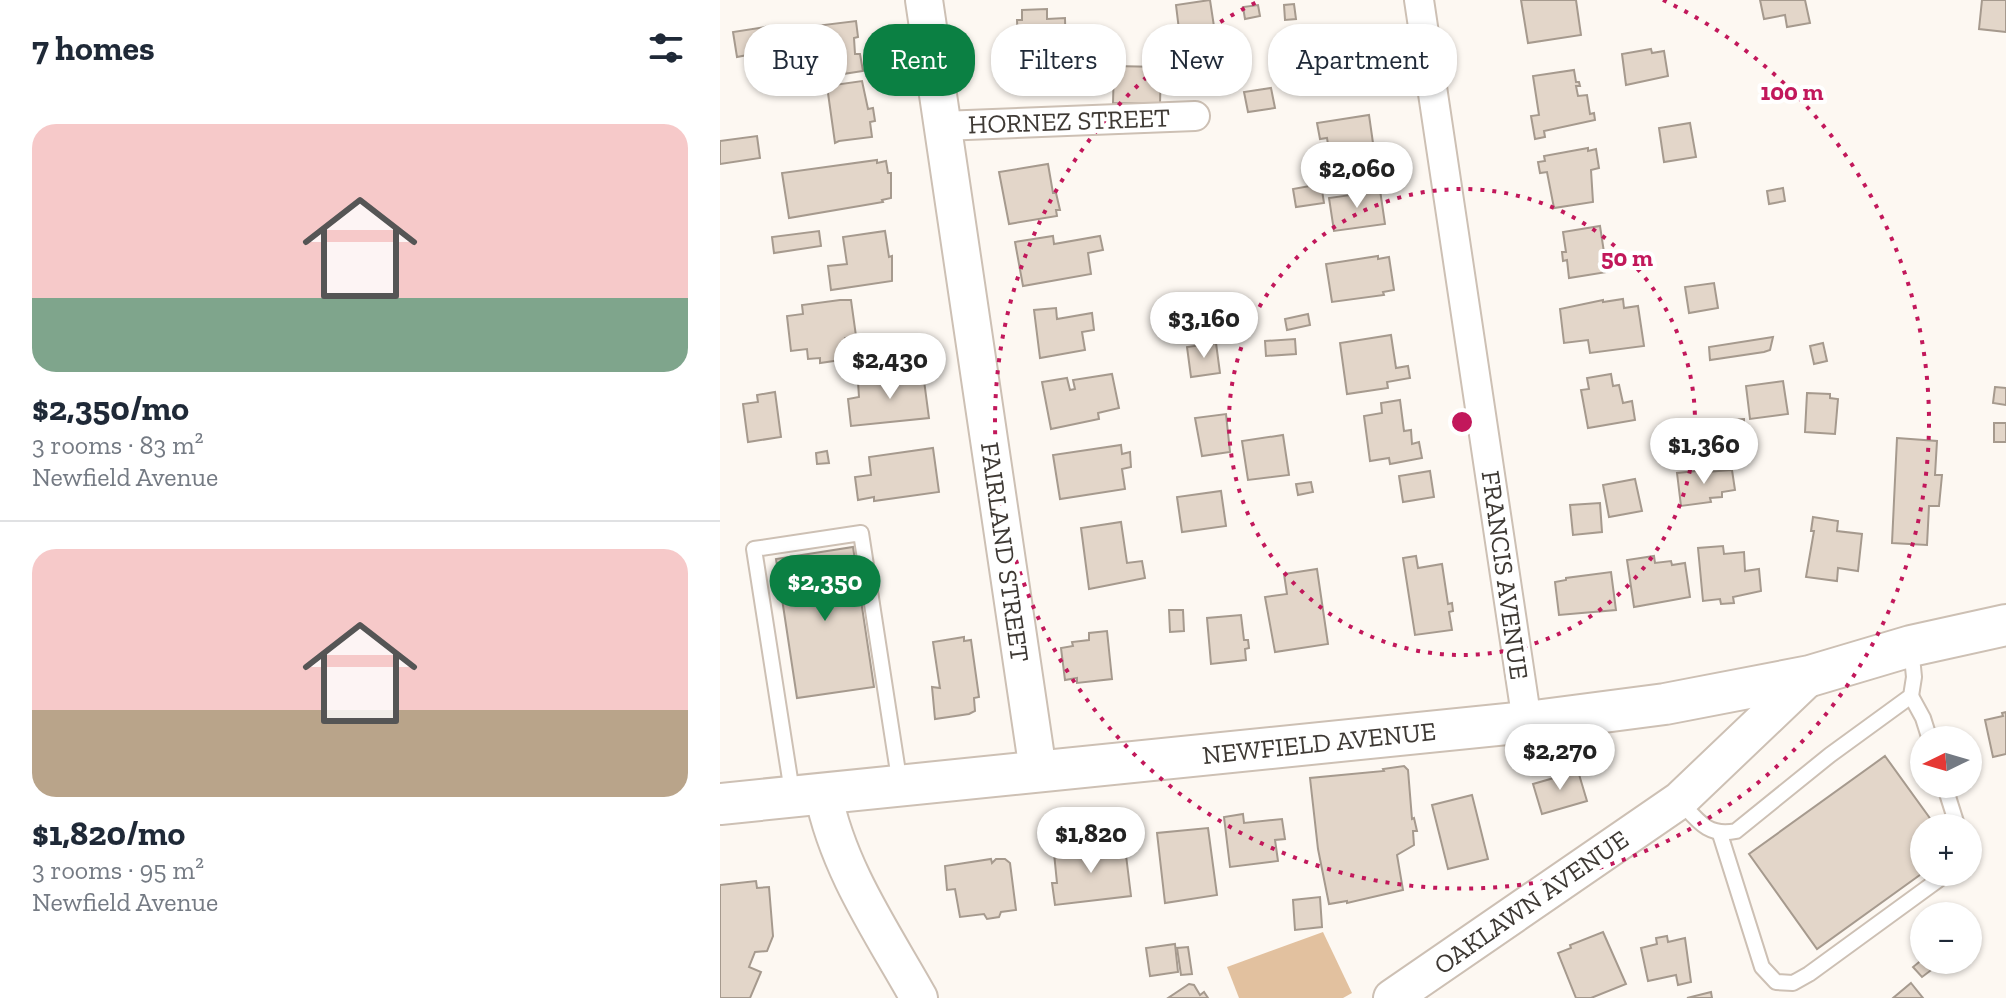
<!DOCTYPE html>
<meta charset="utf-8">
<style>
:root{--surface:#fff;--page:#f2f2f3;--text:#1f2937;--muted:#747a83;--line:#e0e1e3;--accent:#0b8043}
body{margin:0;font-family:"Zilla Slab",serif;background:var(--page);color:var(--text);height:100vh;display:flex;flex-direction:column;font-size:30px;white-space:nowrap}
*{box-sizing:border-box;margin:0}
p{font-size:26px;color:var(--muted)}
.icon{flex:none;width:44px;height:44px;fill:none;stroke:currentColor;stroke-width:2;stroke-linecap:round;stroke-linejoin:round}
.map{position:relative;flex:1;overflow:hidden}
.panel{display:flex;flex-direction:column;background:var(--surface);width:720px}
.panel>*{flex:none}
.hud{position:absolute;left:24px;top:24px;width:760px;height:72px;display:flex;gap:16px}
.needle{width:52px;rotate:265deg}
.controls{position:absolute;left:1190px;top:726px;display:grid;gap:16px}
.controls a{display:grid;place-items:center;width:72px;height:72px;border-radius:50%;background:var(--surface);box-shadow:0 2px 6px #0004;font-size:40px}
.price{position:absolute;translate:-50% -68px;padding:0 18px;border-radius:28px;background:#fff;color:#222;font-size:26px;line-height:52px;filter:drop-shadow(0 2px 4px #0008)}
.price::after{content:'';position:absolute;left:50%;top:48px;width:24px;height:18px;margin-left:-12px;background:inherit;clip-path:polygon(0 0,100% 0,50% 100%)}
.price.selected{background:var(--accent);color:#fff}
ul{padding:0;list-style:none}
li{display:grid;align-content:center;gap:16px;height:424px;padding:0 32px}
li+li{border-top:2px solid var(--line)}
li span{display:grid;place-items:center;height:248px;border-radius:24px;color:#555}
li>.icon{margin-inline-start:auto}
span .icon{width:144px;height:144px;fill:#fffc;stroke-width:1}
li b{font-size:34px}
h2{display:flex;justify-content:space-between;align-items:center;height:96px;padding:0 32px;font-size:34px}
.pill{padding:0 28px;border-radius:32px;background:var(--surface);box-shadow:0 2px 6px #0004;font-size:28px;line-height:72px}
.pill.selected{background:var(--accent);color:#fff}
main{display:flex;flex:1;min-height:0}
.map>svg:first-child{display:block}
.green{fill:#e2c19f}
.building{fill:#e3d6c9;stroke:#a69a8e;stroke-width:2}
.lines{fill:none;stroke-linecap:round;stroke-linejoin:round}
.service-casing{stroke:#cdc0b4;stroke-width:18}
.minor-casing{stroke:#cdc0b4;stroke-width:32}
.tertiary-casing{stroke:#cdc0b4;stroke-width:40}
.secondary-casing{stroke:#cdc0b4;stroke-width:44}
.service{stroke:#fff;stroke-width:14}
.minor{stroke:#fff;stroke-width:28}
.tertiary{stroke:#fff;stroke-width:36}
.secondary{stroke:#fff;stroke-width:40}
.ring{fill:none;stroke:#c2185b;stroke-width:4;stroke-dasharray:4 8}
.labels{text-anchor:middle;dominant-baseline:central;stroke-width:8;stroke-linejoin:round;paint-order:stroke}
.street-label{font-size:26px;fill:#3e3934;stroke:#fff}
.centre{fill:#c2185b;stroke:#fff;stroke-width:4}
.ring-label{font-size:24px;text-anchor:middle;font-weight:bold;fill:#c2185b;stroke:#fff;stroke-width:8;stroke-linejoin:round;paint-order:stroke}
</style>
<main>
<section class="panel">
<h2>7 homes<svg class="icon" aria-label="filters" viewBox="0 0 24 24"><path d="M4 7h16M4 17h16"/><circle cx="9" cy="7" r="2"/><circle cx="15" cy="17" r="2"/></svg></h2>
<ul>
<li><span style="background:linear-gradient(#f6c9c9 70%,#7fa58c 0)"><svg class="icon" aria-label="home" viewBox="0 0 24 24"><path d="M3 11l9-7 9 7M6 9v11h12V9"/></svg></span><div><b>$2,350/mo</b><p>3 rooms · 83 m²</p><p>Newfield Avenue</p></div></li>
<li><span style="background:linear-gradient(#f6c9c9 65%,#b9a48a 0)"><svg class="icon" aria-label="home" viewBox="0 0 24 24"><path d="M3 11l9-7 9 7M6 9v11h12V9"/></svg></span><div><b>$1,820/mo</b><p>3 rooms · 95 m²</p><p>Newfield Avenue</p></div></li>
</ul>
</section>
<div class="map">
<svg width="1286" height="998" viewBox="0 0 1286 998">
<rect width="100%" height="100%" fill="#fdf8f2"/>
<polygon class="green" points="603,932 632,993 623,998 519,998 507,967"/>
<g class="building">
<polygon points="490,0 495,33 460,38 456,5"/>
<polygon points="801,0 856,0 861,35 808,43"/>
<polygon points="1040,0 1085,0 1090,23 1067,27 1065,15 1044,19"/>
<polygon points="1262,0 1286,0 1286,32 1259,29"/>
<polygon points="574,4 576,19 565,20 564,5"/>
<polygon points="538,5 540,16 525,19 523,7"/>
<polygon points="327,9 327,19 345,18 346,60 318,61 318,67 299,68 297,20 302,20 302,10"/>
<polygon points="136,21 138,37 134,38 135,54 140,54 143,71 123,74 121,60 94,63 93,53 85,54 79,28"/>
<polygon points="45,27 48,51 17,57 13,32"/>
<polygon points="627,32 633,54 638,54 640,70 636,71 637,83 568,91 563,54 604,47 602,35"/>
<polygon points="931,49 932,53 944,51 948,76 906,85 902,54"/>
<polygon points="394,66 441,67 440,104 393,103"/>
<polygon points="854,70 856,82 859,82 860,86 856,86 858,96 867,95 870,114 874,113 875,120 824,131 825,137 815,139 811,116 819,115 813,76"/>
<polygon points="142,81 148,109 153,108 155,121 150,122 152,137 119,141 115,143 107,86"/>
<polygon points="551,88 555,108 528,112 524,92"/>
<polygon points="649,115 654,150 610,157 607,138 600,139 597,123"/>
<polygon points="970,123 976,157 944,162 939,128"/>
<polygon points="37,136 40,158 0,164 0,141"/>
<polygon points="868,148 868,151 876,149 879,168 871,170 873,202 834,208 827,172 820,173 818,162 825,161 824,156"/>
<polygon points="157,160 157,163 166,161 168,173 171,173 171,198 162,200 163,202 69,218 62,173"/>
<polygon points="328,164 333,193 336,193 340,210 336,210 337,216 289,224 279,172"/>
<polygon points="601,184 604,203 576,207 573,189"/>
<polygon points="641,188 642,193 660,190 665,224 614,231 609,198 631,195 631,189"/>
<polygon points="1063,188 1065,201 1049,204 1047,191"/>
<polygon points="880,226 887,272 849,278 847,260 843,261 842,252 846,252 843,232"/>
<polygon points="99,231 101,246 54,253 52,237"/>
<polygon points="165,231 169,257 172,256 172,281 111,290 108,266 127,264 123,237"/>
<polygon points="333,236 334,244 380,236 383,250 368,253 371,274 303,286 295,242"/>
<polygon points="658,256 658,259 669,257 674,290 663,292 664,295 612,302 606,264"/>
<polygon points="994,283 998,308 969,313 965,287"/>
<polygon points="903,299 904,308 918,306 924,346 870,353 868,340 844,343 840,309 883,300 883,302"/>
<polygon points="120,300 131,300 136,336 125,338 128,359 100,363 100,358 88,359 87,349 71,351 67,316 83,314 82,305"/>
<polygon points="336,308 337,319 372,313 374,330 362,332 365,350 320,358 314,310"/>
<polygon points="588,314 590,325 567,330 565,319"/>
<polygon points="671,335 676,368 688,366 690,378 667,382 668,388 627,394 620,343"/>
<polygon points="1053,337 1050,350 1044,352 990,360 989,347"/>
<polygon points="185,339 188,354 162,359 159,344"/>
<polygon points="575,339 576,354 546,356 545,341"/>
<polygon points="496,343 500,373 471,377 467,347"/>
<polygon points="1103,343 1107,361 1094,364 1090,346"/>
<polygon points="203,373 209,418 131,426 128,399 139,397 138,382"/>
<polygon points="392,374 399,408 378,413 379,419 331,429 322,382 347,378 350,390 355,389 353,380"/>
<polygon points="891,374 893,386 899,385 903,403 912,401 915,420 868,428 861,390 869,389 867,378"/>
<polygon points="1063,381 1068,414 1030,419 1026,386"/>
<polygon points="1275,387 1286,388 1286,405 1273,403"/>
<polygon points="55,392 61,437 28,442 23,404 38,402 37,395"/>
<polygon points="1087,393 1110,394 1110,398 1118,399 1115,434 1085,432"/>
<polygon points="680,400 684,431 691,430 692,444 699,442 702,458 670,464 669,458 650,461 644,416 662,413 661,403"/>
<polygon points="506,414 510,452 482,456 475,418"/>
<polygon points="1024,419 1024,428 1011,429 1010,420"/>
<rect x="1274" y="423" width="12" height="19"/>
<polygon points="563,435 569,475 528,480 522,441"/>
<polygon points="1177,438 1217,441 1215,475 1222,475 1219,506 1209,506 1207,545 1172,543"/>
<polygon points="401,445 402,454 410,452 411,467 402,469 405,489 340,499 333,455"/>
<polygon points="213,448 219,492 154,501 154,497 138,500 135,477 151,475 149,457"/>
<polygon points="107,451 109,463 97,464 96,453"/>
<polygon points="986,470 986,472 1012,470 1015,490 1002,492 1002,497 990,498 991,502 961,506 957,473"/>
<polygon points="710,471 714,497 683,502 679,476"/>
<polygon points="915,479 922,511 889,517 883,485"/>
<polygon points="591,482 593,492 578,495 576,484"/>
<polygon points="501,491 506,526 462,532 457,497"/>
<polygon points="880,503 882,532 853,535 850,505"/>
<polygon points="1093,517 1118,521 1117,531 1142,534 1138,571 1118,568 1117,581 1086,577 1094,531 1091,531"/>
<polygon points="401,522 407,563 422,561 425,578 369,589 361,528"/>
<polygon points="1003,546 1004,554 1024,552 1025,571 1039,569 1041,591 1013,597 1014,603 1001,604 1000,599 983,601 978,548"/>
<polygon points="133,547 154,687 77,698 56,559"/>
<polygon points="696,556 698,568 722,564 728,604 732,603 733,611 729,612 732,630 695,635 683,558"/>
<polygon points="934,556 935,563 951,561 952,565 965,563 970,597 914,607 907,560"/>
<polygon points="597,569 608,644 555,652 545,597 567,594 564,574"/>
<polygon points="891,572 896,610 839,615 835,582 846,580 846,578"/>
<polygon points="449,610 463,610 464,631 450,632"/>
<polygon points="521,615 524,640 528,640 529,648 525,649 526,660 491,664 487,618"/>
<polygon points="387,631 392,679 357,683 357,678 345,680 341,648 353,646 352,642 369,640 369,633"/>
<polygon points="244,637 244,641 251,640 259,697 254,698 255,711 249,714 215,719 212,687 220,688 219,682 213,642"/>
<polygon points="1286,712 1286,754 1273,757 1265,720 1283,716 1282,713"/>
<polygon points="1165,756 1217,828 1204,828 1204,872 1097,949 1029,854"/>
<polygon points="684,766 688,770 692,819 694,818 697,831 693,831 694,845 677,855 683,890 627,903 627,901 609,904 598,849 590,778 664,771 663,769"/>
<polygon points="858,771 867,801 822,814 813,784"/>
<polygon points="752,795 768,859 728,869 712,805"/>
<polygon points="523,814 524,823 562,819 565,839 555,840 558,861 510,867 504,817"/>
<polygon points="488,828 497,895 445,903 437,833"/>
<polygon points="384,844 385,850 389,846 398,845 405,847 411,896 335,905 332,883 337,883 334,853"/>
<polygon points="271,859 272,863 276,859 285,859 290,863 296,910 281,912 279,917 267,919 264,914 240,917 235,889 227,890 225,866"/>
<polygon points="36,881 37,888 49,887 53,936 47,951 35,952 29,967 41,972 30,998 0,998 0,885"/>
<polygon points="600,897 602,927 575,930 573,900"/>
<polygon points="883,932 906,984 871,998 856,998 838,953 851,948 850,945"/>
<polygon points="947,936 948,942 965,938 971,982 958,985 956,975 928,981 921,948 937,944 936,938"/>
<polygon points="455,944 458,972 430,976 426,948"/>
<polygon points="468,947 472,974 461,975 457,948"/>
<polygon points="1204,958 1214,968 1202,977 1193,967"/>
<polygon points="1191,983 1203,998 1173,998"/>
<polygon points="469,984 474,985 480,995 484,992 488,998 448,998"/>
<polygon points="991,992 992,998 967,998"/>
</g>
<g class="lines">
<defs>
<g id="service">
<polyline points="1191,696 1203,718 1210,740"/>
<polyline points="1224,784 1238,828"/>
<polyline points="72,792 34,549 141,533 180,785"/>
<path d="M960,801C978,821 988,837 1016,831L1110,755L1191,696L1194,677L1191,647"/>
<polyline points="1000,834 1042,967 1056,982 1073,983 1089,974 1229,872"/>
</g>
<g id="minor">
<polyline points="699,0 807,722"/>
<polyline points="222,126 475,116"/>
</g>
<g id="tertiary">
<polyline points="204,0 318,771"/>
<path d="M103,793C118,869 162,932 199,998"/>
<polyline points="672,998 960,800 1090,676"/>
</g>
<polyline id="secondary" points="0,804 807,722 945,704 1090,676 1191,646 1286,625"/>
</defs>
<use href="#service" class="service-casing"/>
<use href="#minor" class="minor-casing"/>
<use href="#tertiary" class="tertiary-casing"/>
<use href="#secondary" class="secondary-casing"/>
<use href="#service" class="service"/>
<use href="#minor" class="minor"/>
<use href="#tertiary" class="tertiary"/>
<use href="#secondary" class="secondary"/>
</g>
<g class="ring">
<circle cx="742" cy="422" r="233"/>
<path d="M943 0A467 467 0 1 1 541 0"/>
</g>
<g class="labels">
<g class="street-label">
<text transform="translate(349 121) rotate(-2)">HORNEZ STREET</text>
<text transform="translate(285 552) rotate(82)">FAIRLAND STREET</text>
<text transform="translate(785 575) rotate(82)">FRANCIS AVENUE</text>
<text transform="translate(599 743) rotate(-6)">NEWFIELD AVENUE</text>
<text transform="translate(811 902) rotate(-35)">OAKLAWN AVENUE</text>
</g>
</g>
<circle cx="742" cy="422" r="12" class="centre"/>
<g class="ring-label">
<text x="1072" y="100">100 m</text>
<text x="907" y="266">50 m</text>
</g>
</svg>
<div class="controls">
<a><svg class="needle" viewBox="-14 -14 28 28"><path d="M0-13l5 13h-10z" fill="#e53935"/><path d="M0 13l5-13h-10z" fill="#747a83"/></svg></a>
<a>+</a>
<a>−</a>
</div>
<b class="price" style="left:637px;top:210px">$2,060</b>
<b class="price" style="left:484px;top:360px">$3,160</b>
<b class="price" style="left:170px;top:401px">$2,430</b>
<b class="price" style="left:984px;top:486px">$1,360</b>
<b class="price selected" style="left:105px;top:623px">$2,350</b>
<b class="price" style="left:840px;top:792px">$2,270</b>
<b class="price" style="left:371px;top:875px">$1,820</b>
<div class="hud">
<a class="pill">Buy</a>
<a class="pill selected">Rent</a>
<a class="pill">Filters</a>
<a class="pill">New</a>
<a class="pill">Apartment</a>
</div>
</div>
</main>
